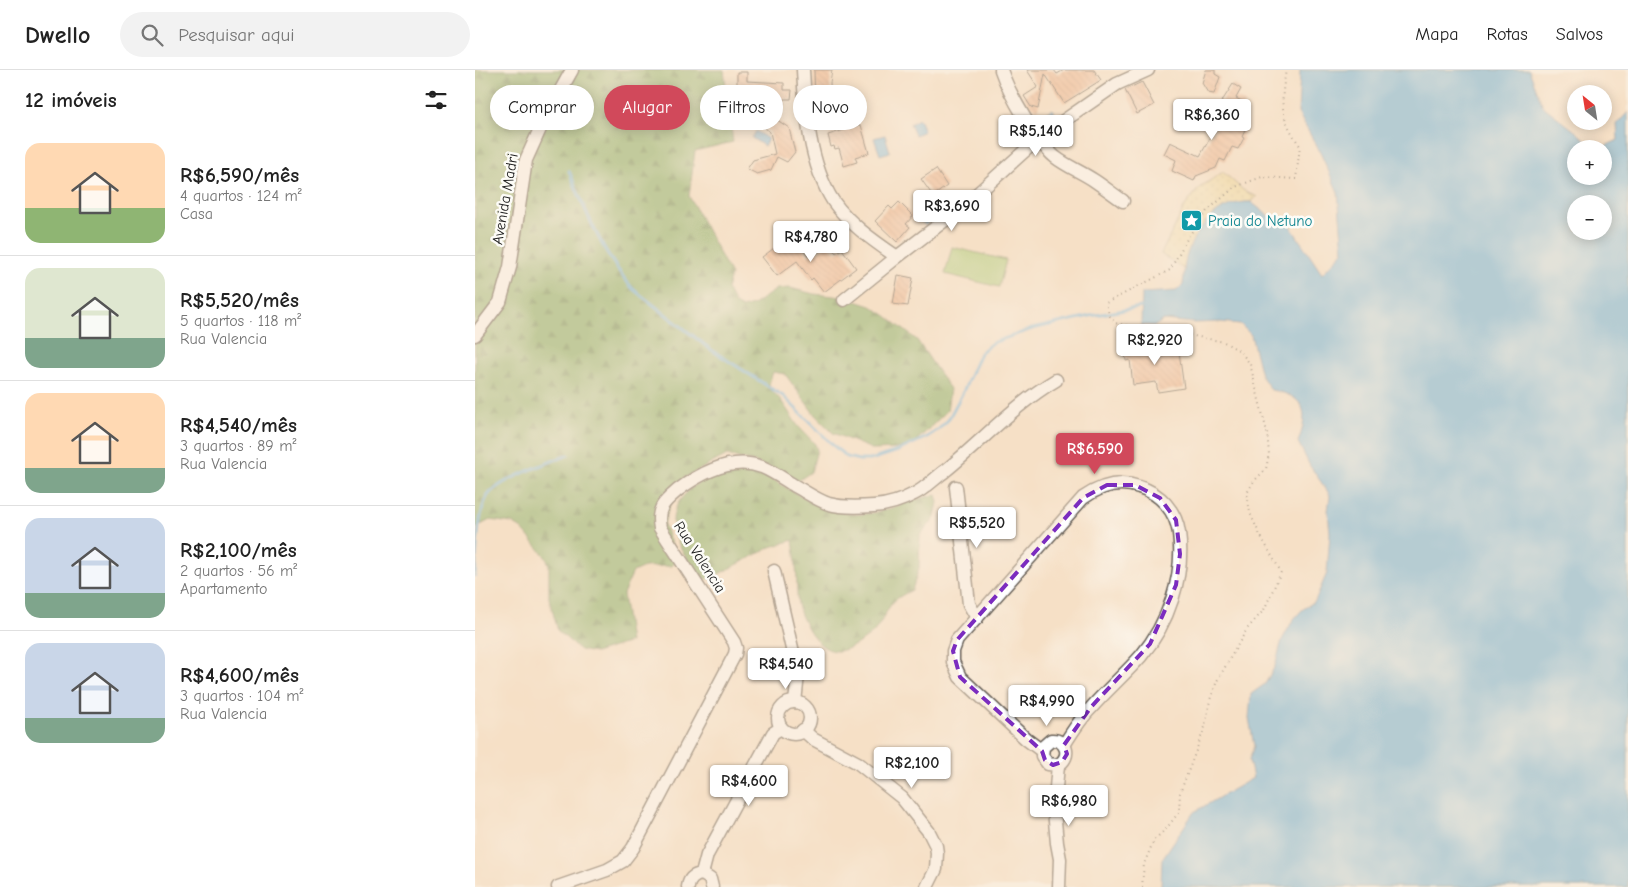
<!DOCTYPE html>
<html lang="pt">
<meta charset="utf-8">
<style>
:root{--surface:#fff;--page:#f2f2f2;--text:#222;--muted:#767676;--line:#e0e0e0;--accent:#d1495b}
body{margin:0;font-family:"Comic Neue",sans-serif;background:var(--page);color:var(--text);height:100vh;display:flex;flex-direction:column;font-size:19px;white-space:nowrap}
*{box-sizing:border-box;margin:0}
p{font-size:16px;color:var(--muted)}
.icon{flex:none;width:28px;height:28px;fill:none;stroke:currentColor;stroke-width:2;stroke-linecap:round;stroke-linejoin:round}
.map{position:relative;flex:1;overflow:hidden}
.panel{display:flex;flex-direction:column;background:var(--surface);width:475px}
.panel>*{flex:none}
.hud{position:absolute;left:15px;top:15px;width:475px;height:45px;display:flex;gap:10px}
.needle{width:32px;rotate:330deg}
.tools{position:absolute;left:1092px;top:15px;display:grid;gap:10px}
.tools a{display:grid;place-items:center;width:45px;height:45px;border-radius:50%;background:var(--surface);box-shadow:0 2px 12px #0003;font-size:25px}
.price{position:absolute;translate:-50% -42px;padding:0 11px;border-radius:5px;background:#fff;color:#222;font-size:16px;line-height:32px;filter:drop-shadow(0 1px 2px #0008)}
.price::after{content:'';position:absolute;left:50%;top:30px;width:15px;height:11px;margin-left:-8px;background:inherit;clip-path:polygon(0 0,100% 0,50% 100%)}
.price.selected{background:var(--accent);color:#fff}
ul{padding:0;list-style:none}
li{display:flex;align-items:center;gap:15px;height:125px;padding:0 25px}
li+li{border-top:1px solid var(--line)}
li span{display:grid;place-items:center;flex:none;width:140px;height:100px;border-radius:15px;color:#555}
li>.icon{margin-inline-start:auto}
span .icon{width:60px;height:60px;fill:#fffc;stroke-width:1}
li b{font-size:21px}
h2{display:flex;justify-content:space-between;align-items:center;height:60px;padding:0 25px;font-size:21px}
.chip{padding:0 18px;border-radius:22px;background:var(--surface);box-shadow:0 2px 12px #0003;font-size:18px;line-height:45px}
.chip.selected{background:var(--accent);color:#fff}
header{display:flex;align-items:center;gap:30px;box-sizing:border-box;height:70px;padding:0 25px;background:var(--surface);border-bottom:1px solid var(--line)}
header strong{font-size:24px}
nav{display:flex;gap:28px;margin-inline-start:auto;font-size:18px}
.search{width:350px;height:45px;background:var(--page);display:flex;align-items:center;gap:12px;box-sizing:border-box;padding:0 18px;border-radius:28px;color:var(--muted);font-size:19px}
main{display:flex;flex:1;min-height:0}
.map>svg:first-child{display:block}
.green{fill:#a6cc76;stroke:#617449}
.forest{fill:url(#forest-firs);stroke:#506642}
.sand{fill:url(#sand-dots);stroke:#857b5d}
.water{fill:#68b4e1;stroke:#42687e;fill-rule:evenodd}
.lines{fill:none;stroke-linecap:round;stroke-linejoin:round}
.stream{stroke:#68b4e1;stroke-width:3}
.building{fill:url(#building-back-hatch)}
.minor-casing{stroke:#686158;stroke-width:15}
.path{stroke:#686158;stroke-width:2;stroke-dasharray:1 4;stroke-linecap:butt}
.minor{stroke:#fff;stroke-width:12}
.marked{fill:none;stroke:#7b2cbf;stroke-width:4;stroke-dasharray:10 6;stroke-linejoin:round}
.labels{text-anchor:middle;dominant-baseline:central;stroke-width:5;stroke-linejoin:round;paint-order:stroke}
.street-label{font-size:15px;fill:#1c1c1c;stroke:#fdfcf7}
.culture-label{font-size:15px;fill:#0d838f;stroke:#fdfcf7;text-anchor:start}
</style>
<header>
<strong>Dwello</strong>
<div class="search"><svg class="icon" aria-label="search" viewBox="0 0 24 24"><circle cx="10" cy="10" r="6"/><path d="M15 15l6 6"/></svg>Pesquisar aqui</div>
<nav><a>Mapa</a><a>Rotas</a><a>Salvos</a></nav>
</header>
<main>
<section class="panel">
<h2>12 imóveis<svg class="icon" aria-label="filters" viewBox="0 0 24 24"><path d="M4 7h16M4 17h16"/><circle cx="9" cy="7" r="2"/><circle cx="15" cy="17" r="2"/></svg></h2>
<ul>
<li><span style="background:linear-gradient(#ffd9b3 65%,#8fb573 0)"><svg class="icon" aria-label="home" viewBox="0 0 24 24"><path d="M3 11l9-7 9 7M6 9v11h12V9"/></svg></span><div><b>R$6,590/mês</b><p>4 quartos · 124 m²</p><p>Casa</p></div></li>
<li><span style="background:linear-gradient(#dfe7d0 70%,#7fa58c 0)"><svg class="icon" aria-label="home" viewBox="0 0 24 24"><path d="M3 11l9-7 9 7M6 9v11h12V9"/></svg></span><div><b>R$5,520/mês</b><p>5 quartos · 118 m²</p><p>Rua Valencia</p></div></li>
<li><span style="background:linear-gradient(#ffd9b3 75%,#7fa58c 0)"><svg class="icon" aria-label="home" viewBox="0 0 24 24"><path d="M3 11l9-7 9 7M6 9v11h12V9"/></svg></span><div><b>R$4,540/mês</b><p>3 quartos · 89 m²</p><p>Rua Valencia</p></div></li>
<li><span style="background:linear-gradient(#c9d6e8 75%,#7fa58c 0)"><svg class="icon" aria-label="home" viewBox="0 0 24 24"><path d="M3 11l9-7 9 7M6 9v11h12V9"/></svg></span><div><b>R$2,100/mês</b><p>2 quartos · 56 m²</p><p>Apartamento</p></div></li>
<li><span style="background:linear-gradient(#c9d6e8 75%,#7fa58c 0)"><svg class="icon" aria-label="home" viewBox="0 0 24 24"><path d="M3 11l9-7 9 7M6 9v11h12V9"/></svg></span><div><b>R$4,600/mês</b><p>3 quartos · 104 m²</p><p>Rua Valencia</p></div></li>
</ul>
</section>
<div class="map">
<svg width="1153" height="817" viewBox="0 0 1153 817">
<defs>
<pattern id="forest-firs" width="22" height="20" patternUnits="userSpaceOnUse" patternTransform="scale(1.25)"><rect width="22" height="20" fill="#84b067"/><path d="M5 1l3.5 6h-7zM16 11l3.5 6h-7z" fill="#6b8e54"/></pattern>
<pattern id="sand-dots" width="8" height="8" patternUnits="userSpaceOnUse" patternTransform="scale(1.25)"><rect width="8" height="8" fill="#eeda9e"/><path d="M2 2h.1M6 6h.1" fill="none" stroke="#ccba88" stroke-width="1.8" stroke-linecap="round"/></pattern>
<pattern id="building-back-hatch" width="6" height="6" patternUnits="userSpaceOnUse" patternTransform="scale(1.25)"><rect width="6" height="6" fill="#eeb48e"/><path d="M-1 5l2 2M0 0l6 6M5-1l2 2" fill="none" stroke="#cc9a7a"/></pattern>
</defs>
<rect width="100%" height="100%" fill="#fdfcf7"/>
<filter id="ink" filterUnits="userSpaceOnUse"><feTurbulence type="fractalNoise" baseFrequency=".02" numOctaves="2"/><feDisplacementMap in="SourceGraphic" scale="10" xChannelSelector="R" yChannelSelector="G"/><feConvolveMatrix kernelMatrix="1 2 1 2 8 2 1 2 1" color-interpolation-filters="sRGB"/></filter>
<filter id="wash" filterUnits="userSpaceOnUse"><feTurbulence type="fractalNoise" baseFrequency=".0096" numOctaves="4" result="noise"/><feDisplacementMap in="SourceGraphic" scale="20" xChannelSelector="R" yChannelSelector="G"/><feGaussianBlur stdDeviation="1.12" result="paint"/><feColorMatrix in="noise" values="0 0 0 0 0 0 0 0 0 0 0 0 0 0 0 0 0 1.4 0 .05"/><feComposite in="paint" operator="in"/></filter>
<g filter="url(#wash)">
<rect width="100%" height="100%" fill="#f6e0c6"/>
<polygon class="green" points="477,177 531,190 524,217 470,204"/>
<g class="forest">
<polygon points="0,0 249,0 258,72 220,81 214,126 256,205 252,219 260,234 267,238 278,235 302,219 315,218 339,224 368,227 396,236 410,245 442,270 475,319 472,341 437,375 421,379 399,380 358,363 340,345 310,304 298,302 294,314 297,321 305,329 323,356 340,374 342,380 336,402 320,413 283,393 252,385 209,408 201,415 189,454 202,490 197,496 169,497 158,502 148,524 155,572 120,583 105,580 83,561 74,528 74,494 69,485 47,459 37,453 15,450 0,458"/>
<path d="M263,400C270,400 278,400 285,403C295,407 303,413 312,418C327,428 358,442 376,444C406,447 432,429 461,425L463,432L460,448L445,465L444,498L437,520C431,523 423,527 418,532C409,543 406,557 394,566C386,572 374,580 363,581C345,582 331,558 325,542C320,528 323,512 321,497C321,488 319,479 318,470L296,477L238,507C234,508 230,510 226,509C220,508 215,496 213,491C206,479 198,466 198,451C198,429 221,412 240,404C247,401 255,401 263,400Z"/>
</g>
<path class="sand" d="M748,102L768,120L782,127L776,132C739,130 715,166 709,199L686,184L710,136L724,118Z"/>
<g class="water">
<path d="M825,0H1054L1068,36L1104,64L1119,79H1101V106H1129V79H1124L1143,70L1142,54L1153,42V817H686L687,789L719,742L778,708L774,690L779,676L774,648L776,624L790,614L800,596L807,570L818,550L827,540L840,531L852,503L855,463L853,441L855,425L835,396L823,372C835,341 830,326 796,320L786,305L776,265L765,254L745,252L719,253L689,250L680,256L666,255L667,223L701,221L708,215C709,206 709,197 711,188C719,159 744,130 776,132L799,150L812,151L847,204L868,182L863,122L844,80L823,43ZM1101,134H1129V161H1101Z"/>
<polygon points="577,39 581,46 567,55 563,48"/>
<polygon points="444,49 449,61 440,65 435,54"/>
<polygon points="281,61 293,69 289,76 277,68"/>
<polygon points="410,65 415,82 405,85 399,68"/>
<polygon points="445,140 456,151 451,156 439,145"/>
<polygon points="339,156 350,169 342,175 332,162"/>
</g>
<g class="lines">
<g class="stream">
<path d="M94,101C111,142 128,185 158,219L235,279L308,326L362,379L372,387L384,390H395L423,381L452,367L464,359L473,350L488,322L505,283L517,273L557,259L615,246L666,237"/>
<path d="M0,506C2,485 2,445 12,427C20,411 75,392 93,385"/>
</g>
</g>
<g id="blocks">
<g class="building">
<polygon points="339,0 357,0 355,13 356,31 362,31 362,46 347,47 347,33 340,33"/>
<polygon points="552,0 579,0 582,4 589,0 619,0 626,10 589,33 570,4 563,39 556,37 549,26 563,17"/>
<polygon points="731,0 740,0 740,4 745,7 739,24 733,23 727,13"/>
<polygon points="262,2 272,2 272,11 309,13 309,20 317,20 316,29 309,29 309,34 279,33 279,29 274,29 274,26 264,26 264,19 262,19"/>
<polygon points="667,12 679,35 662,44 650,20"/>
<polygon points="758,14 766,19 761,28 770,33 758,53 770,60 767,67 769,68 763,79 757,77 750,91 745,89 741,98 721,106 719,111 697,101 701,90 689,84 695,72 725,86 749,43 742,39"/>
<polygon points="292,43 314,58 320,82 312,92 302,87 296,100 282,104 272,99 278,90 300,84 295,62 285,54"/>
<polygon points="386,55 394,83 380,87 382,92 369,96 364,78 360,79 359,76 356,77 353,65"/>
<polygon points="461,99 472,116 458,126 446,109"/>
<polygon points="424,132 438,146 431,154 435,157 422,172 400,151 414,136 417,139"/>
<polygon points="317,165 333,186 338,182 340,184 353,174 361,183 367,179 381,198 349,222 338,208 336,210 322,191 302,206 287,187"/>
<polygon points="423,205 438,208 433,236 418,234"/>
<polygon points="690,270 692,283 704,282 709,318 683,322 681,312 658,315 655,290 651,291 649,276"/>
</g>
</g>
</g>
<g filter="url(#ink)">
<use href="#blocks" fill-opacity="0" stroke="#686158" stroke-width="1"/>
<g class="lines">
<defs>
<g id="minor">
<path d="M328,0C330,41 335,95 358,131C374,154 399,171 422,187"/>
<path d="M526,0C534,24 561,71 580,87C593,97 607,102 620,111C629,117 638,124 648,131"/>
<polyline points="369,230 422,187 491,134 564,68 642,14 673,0"/>
<polyline points="0,265 25,232 35,197 51,90 69,50 97,0"/>
<polyline points="481,417 494,534 502,548"/>
<polyline points="299,501 323,605 320,632"/>
<circle cx="319" cy="648" r="16"/>
<polyline points="328,660 338,669 383,693 427,728 454,762 461,776 462,783 461,799 452,817"/>
<path d="M567,681L551,669L485,607L478,592V581L482,570L608,428C625,416 644,410 664,417C685,423 701,441 704,463C710,506 693,554 666,586C650,604 632,620 616,638C605,649 597,662 589,675"/>
<path d="M583,695L573,694L567,686L568,677L576,670C592,669 597,687 583,695L579,740L582,773L585,789L584,817"/>
<polyline points="227,804 232,785 298,663 306,658"/>
<path d="M83,817L132,800L148,791L158,778L260,584L261,578L259,572L185,458C181,438 189,432 203,420C227,402 257,386 287,397C299,402 310,410 320,416C331,422 342,430 354,434C368,438 385,437 399,436C412,435 428,430 439,424C450,419 460,408 470,401C507,371 540,334 581,310"/>
<path d="M213,817C214,809 219,805 227,804L235,809L237,817"/>
</g>
</defs>
<use href="#minor" class="minor-casing"/>
<path class="path" d="M667,817L669,794L679,770L691,759L704,742L705,723L730,657L735,630L742,611L772,559L789,540L806,502L784,463L775,443L772,423L779,411L791,399L794,384L792,362L775,294L765,281L749,272L694,261L670,259L640,253L634,245L631,233L695,200L713,167L732,141L760,117L787,107L821,109L825,76C805,46 805,35 811,0"/>
<use href="#minor" class="minor"/>
</g>
</g>
<path d="M0 0H1153V817H0ZM632,415H660L685,428L701,450L705,484L701,515L675,574L616,637L589,675L592,684L587,692L578,695L570,690L567,681L485,607L478,581L482,570L608,428Z" fill="#f6e0c6" fill-opacity=".55" fill-rule="evenodd"/>
<path class="marked" d="M632,415H660L685,428L701,450L705,484L701,515L675,574L616,637L589,675L592,684L587,692L578,695L570,690L567,681L485,607L478,581L482,570L608,428Z"/>
<defs>
<symbol id="sight-square" viewBox="-11 -11 22 22"><rect x="-9" y="-9" width="18" height="18" rx="4" fill="#0f9aa8" stroke="#fdfcf7"/><path d="M0-6L1.8-2.2L6-1.7L2.9 1.2L3.7 5.4L0 3.3L-3.7 5.4L-2.9 1.2L-6-1.7L-1.8-2.2Z" fill="#fff"/></symbol>
</defs>
<g fill-rule="evenodd">
<use href="#sight-square" x="704" y="138" width="25" height="25"/>
</g>
<g class="labels">
<g class="street-label">
<text transform="translate(30 129) rotate(-80)">Avenida Madri</text>
<text transform="translate(225 487) rotate(57)">Rua Valencia</text>
</g>
<g class="culture-label">
<text x="733" y="151">Praia do Netuno</text>
</g>
</g>
</svg>
<div class="tools">
<a><svg class="needle" viewBox="-14 -14 28 28"><path d="M0-13l5 13h-10z" fill="#e53935"/><path d="M0 13l5-13h-10z" fill="#767676"/></svg></a>
<a>+</a>
<a>−</a>
</div>
<b class="price" style="left:737px;top:71px">R$6,360</b>
<b class="price" style="left:561px;top:87px">R$5,140</b>
<b class="price" style="left:477px;top:162px">R$3,690</b>
<b class="price" style="left:336px;top:193px">R$4,780</b>
<b class="price" style="left:680px;top:296px">R$2,920</b>
<b class="price selected" style="left:620px;top:405px">R$6,590</b>
<b class="price" style="left:502px;top:479px">R$5,520</b>
<b class="price" style="left:311px;top:620px">R$4,540</b>
<b class="price" style="left:572px;top:657px">R$4,990</b>
<b class="price" style="left:437px;top:719px">R$2,100</b>
<b class="price" style="left:274px;top:737px">R$4,600</b>
<b class="price" style="left:594px;top:757px">R$6,980</b>
<div class="hud">
<a class="chip">Comprar</a>
<a class="chip selected">Alugar</a>
<a class="chip">Filtros</a>
<a class="chip">Novo</a>
</div>
</div>
</main>
